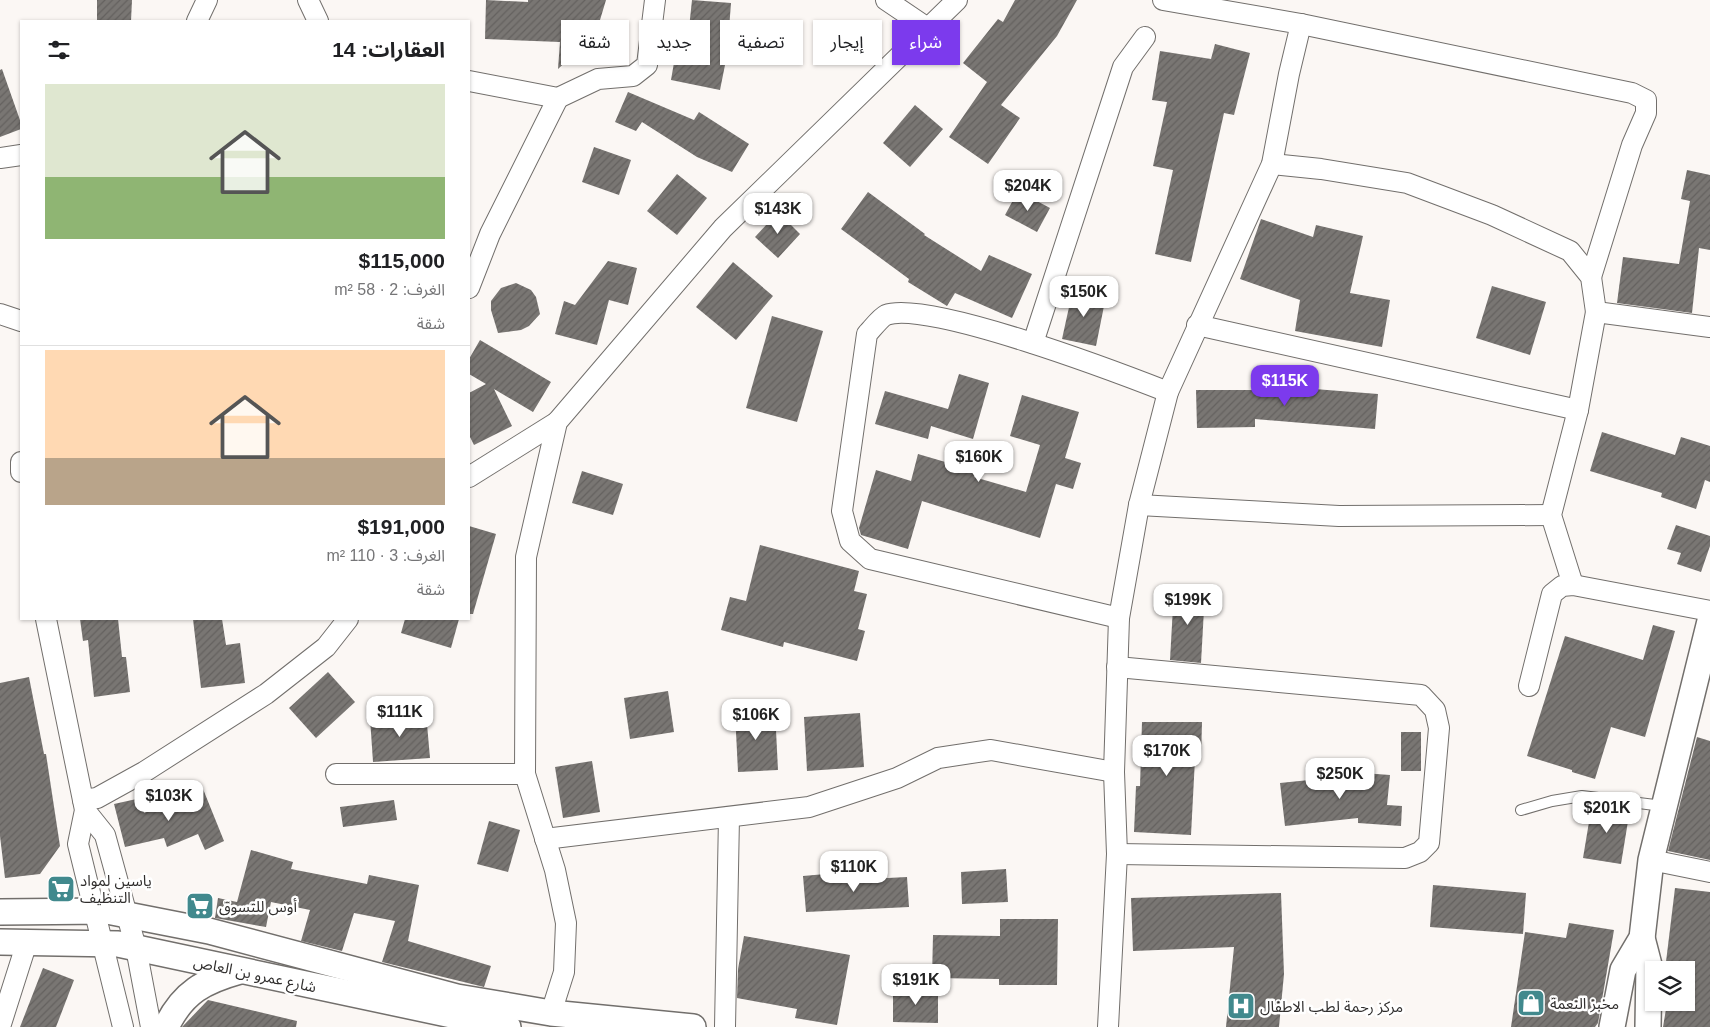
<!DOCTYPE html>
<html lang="ar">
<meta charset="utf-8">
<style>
:root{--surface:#fff;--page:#f2f2f2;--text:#202124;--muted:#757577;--line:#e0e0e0;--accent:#7c3aed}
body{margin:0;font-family:Helvetica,"Noto Sans Arabic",sans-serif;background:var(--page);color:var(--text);direction:rtl;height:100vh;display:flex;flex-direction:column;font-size:19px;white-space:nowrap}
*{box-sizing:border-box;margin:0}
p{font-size:16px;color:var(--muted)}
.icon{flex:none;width:28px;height:28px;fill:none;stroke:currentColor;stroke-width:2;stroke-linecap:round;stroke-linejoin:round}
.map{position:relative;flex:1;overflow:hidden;direction:ltr}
.details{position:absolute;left:20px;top:20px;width:450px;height:600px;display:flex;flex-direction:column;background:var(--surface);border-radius:0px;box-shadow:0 1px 4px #0004;direction:rtl}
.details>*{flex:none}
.top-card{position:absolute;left:485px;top:20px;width:475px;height:45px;direction:rtl;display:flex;gap:10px}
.controls{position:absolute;left:1645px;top:961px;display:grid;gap:10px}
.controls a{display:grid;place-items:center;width:50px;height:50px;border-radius:0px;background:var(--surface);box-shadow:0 1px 4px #0004;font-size:25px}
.price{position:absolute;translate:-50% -42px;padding:0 11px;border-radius:10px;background:#fff;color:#222;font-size:16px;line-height:32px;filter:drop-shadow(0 1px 2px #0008)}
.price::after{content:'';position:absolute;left:50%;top:30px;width:15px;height:11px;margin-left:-8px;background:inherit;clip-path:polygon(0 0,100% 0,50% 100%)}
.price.active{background:var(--accent);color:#fff}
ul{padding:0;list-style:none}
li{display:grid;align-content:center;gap:10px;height:265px;padding:0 25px}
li+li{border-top:1px solid var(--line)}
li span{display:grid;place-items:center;height:155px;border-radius:0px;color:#555}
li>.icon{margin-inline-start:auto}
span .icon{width:90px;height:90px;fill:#fffc;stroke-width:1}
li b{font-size:21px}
h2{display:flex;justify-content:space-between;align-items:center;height:60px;padding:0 25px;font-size:21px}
.tag{padding:0 18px;border-radius:0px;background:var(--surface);box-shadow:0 1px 4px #0004;font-size:18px;line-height:45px}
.tag.active{background:var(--accent);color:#fff}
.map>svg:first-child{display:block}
.building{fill:url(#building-hatch)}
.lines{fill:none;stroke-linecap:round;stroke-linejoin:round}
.service-casing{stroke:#726f6c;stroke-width:12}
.minor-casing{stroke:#726f6c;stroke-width:22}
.tertiary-casing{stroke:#726f6c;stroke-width:28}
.service{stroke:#fff;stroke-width:10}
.minor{stroke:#fff;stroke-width:20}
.tertiary{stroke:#fff;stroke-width:25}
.labels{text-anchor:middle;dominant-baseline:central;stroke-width:5;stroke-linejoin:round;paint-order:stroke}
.poi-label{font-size:15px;fill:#302e2d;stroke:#fff;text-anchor:start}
.street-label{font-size:15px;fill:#302e2d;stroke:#fff}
</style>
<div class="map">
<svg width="1710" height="1027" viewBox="0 0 1710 1027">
<defs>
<pattern id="building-hatch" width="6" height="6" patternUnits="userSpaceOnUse" patternTransform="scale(1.25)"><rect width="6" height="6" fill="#797673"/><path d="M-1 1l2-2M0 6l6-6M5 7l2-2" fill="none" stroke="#64615f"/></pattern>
</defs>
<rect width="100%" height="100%" fill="#fbf7f4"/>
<g class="building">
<polygon points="97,0 132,0 131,21 97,21"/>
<polygon points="486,0 528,2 528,0 606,0 600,20 611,20 558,69 560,42 485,39"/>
<polygon points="692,0 731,3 727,55 720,90 671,80 677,45 687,47"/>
<polygon points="1015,0 1077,0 1057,36 1001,105 1020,118 988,164 949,137 987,82 963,63 998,19 1003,22"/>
<polygon points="1215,44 1250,53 1234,115 1224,113 1191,262 1155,254 1173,170 1153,166 1167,102 1152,100 1160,51 1211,59"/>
<polygon points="2,69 21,123 21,129 0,137 0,70"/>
<polygon points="628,92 694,120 699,112 749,144 732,172 697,157 642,122 636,131 615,122"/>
<polygon points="915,105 943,129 910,167 883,143"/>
<polygon points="594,147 631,160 619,195 582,182"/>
<polygon points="1687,170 1710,175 1710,250 1699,248 1692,313 1617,303 1623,257 1679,264 1690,201 1681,199"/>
<polygon points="677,174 707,198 677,235 647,211"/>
<polygon points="1018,191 1050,208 1037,232 1005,215"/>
<polygon points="868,192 925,234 924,235 981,271 989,255 1032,274 1012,318 955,293 947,306 908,282 909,279 841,229"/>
<polygon points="778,212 800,234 778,258 755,237"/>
<polygon points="1261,219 1313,237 1316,225 1363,236 1350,293 1390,300 1382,347 1295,331 1300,300 1240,279"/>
<polygon points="608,261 637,268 628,305 609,300 597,345 555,334 564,301 575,305"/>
<polygon points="733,262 773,296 736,340 696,307"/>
<polygon points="516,283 531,290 536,297 540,314 529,326 521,330 498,333 491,310 491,301 501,288"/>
<polygon points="1492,286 1546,302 1530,355 1476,338"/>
<polygon points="1073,289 1106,296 1096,346 1062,339"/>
<polygon points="772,316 823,331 797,422 746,408"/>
<polygon points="480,340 551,382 533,412 494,389 512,426 474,445 469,435 469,393 486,384 469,374 469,359"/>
<polygon points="959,374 989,383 973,439 931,426 928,439 875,424 885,391 948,409"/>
<polygon points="1264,385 1378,394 1375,429 1255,419 1255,427 1197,428 1196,390 1263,390"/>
<polygon points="1022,395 1079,412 1065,458 1081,463 1073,489 1056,484 1040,538 922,501 908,549 861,535 859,528 876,470 911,481 918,454 976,471 974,477 1026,492 1040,445 1010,436"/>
<polygon points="1602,432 1675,455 1681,437 1710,446 1710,482 1705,480 1696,509 1661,497 1662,493 1590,471"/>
<polygon points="582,471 623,484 613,515 572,503"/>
<polygon points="1676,525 1710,536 1710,546 1701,572 1677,564 1681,553 1667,549"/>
<polygon points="469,526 496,534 473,614 469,614"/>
<polygon points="760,545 859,571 854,591 867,594 858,629 865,631 857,661 784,642 783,647 721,630 730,597 746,601"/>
<polygon points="1174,589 1205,591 1201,663 1170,660"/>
<polygon points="80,619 118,619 122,657 126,657 130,692 94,697 88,640 83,641"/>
<polygon points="193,619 222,619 226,645 240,643 245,683 201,688"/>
<polygon points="405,619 459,619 451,648 401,633"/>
<polygon points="1653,625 1675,631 1645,737 1611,727 1595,779 1572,772 1572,770 1527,756 1565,636 1643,660"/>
<polygon points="328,672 355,702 316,738 289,708"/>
<polygon points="29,677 44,754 46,754 60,846 40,874 5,878 0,836 0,683"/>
<polygon points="668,691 674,732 630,739 624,698"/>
<polygon points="775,710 778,770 738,772 735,712"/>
<polygon points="426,713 430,758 373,762 370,718"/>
<polygon points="860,713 864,767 807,771 804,717"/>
<polygon points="1142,722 1202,722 1201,759 1195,759 1191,835 1134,832 1136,786 1140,786"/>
<rect x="1401" y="732" width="20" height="39"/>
<polygon points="1697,737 1710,741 1710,860 1668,851"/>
<polygon points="592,761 600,812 563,818 555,767"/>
<polygon points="1349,772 1390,775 1387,805 1402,806 1401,826 1358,823 1358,818 1285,826 1280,783 1348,776"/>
<polygon points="203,789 224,841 205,850 198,834 167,847 164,838 125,847 114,804 141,798 144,813"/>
<polygon points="394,800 397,820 343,827 340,807"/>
<polygon points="1592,804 1630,809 1621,864 1583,858"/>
<polygon points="489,821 520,830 508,872 477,864"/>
<polygon points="251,850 293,862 291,869 367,884 369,875 419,885 408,941 491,966 484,987 382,962 395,921 354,913 342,951 301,941 310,910 271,902 266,927 215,918 218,898 237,902"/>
<polygon points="1006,869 1008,902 962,904 961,872"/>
<polygon points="848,872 849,880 907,877 909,907 806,912 803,876"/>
<polygon points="1433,885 1526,893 1523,934 1430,927"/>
<polygon points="1675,888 1710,892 1710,1027 1663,1027 1667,1003 1686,1006 1686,970 1665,970"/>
<polygon points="1281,893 1284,974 1279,1027 1226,1027 1234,947 1133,951 1131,898"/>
<polygon points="1000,919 1058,919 1057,985 999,985 999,979 932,978 933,935 1000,936"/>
<polygon points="1569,923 1614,930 1598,1023 1595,1027 1511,1027 1525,932 1566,938"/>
<polygon points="744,936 850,955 837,1025 795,1018 797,1009 737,998 738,969"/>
<polygon points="43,968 74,980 56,1027 20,1027"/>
<polygon points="893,990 938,991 938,1023 893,1022"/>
<polygon points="208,1000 297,1021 296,1027 182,1027"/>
</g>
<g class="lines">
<defs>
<polyline id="service" points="1521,810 1552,801 1582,796 1663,806"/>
<g id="minor">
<polyline points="308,0 318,21"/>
<polyline points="886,0 929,29"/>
<polyline points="197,21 207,0"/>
<polyline points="1301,24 1632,93 1646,100 1646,113 1632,145 1591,277"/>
<polyline points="469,81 558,98 598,79 633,76 647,65 655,0"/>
<polyline points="0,158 21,155"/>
<polyline points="1272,164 1321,169 1407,183 1492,215 1570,251 1591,277 1596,312"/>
<polyline points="469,288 490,234 558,98"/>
<polyline points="0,314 21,321"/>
<polyline points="1197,325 1578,410"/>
<polyline points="1033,343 1123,67 1145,37"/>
<polyline points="21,462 21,472"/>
<polyline points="469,477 557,422"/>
<polyline points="1139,505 1339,516 1551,515"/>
<polyline points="1573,585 1551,515 1578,410 1596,312 1710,327"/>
<path d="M1119,618L870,559L850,541L842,511L867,334C872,329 880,318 886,315C926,299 1122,374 1168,392"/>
<polyline points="46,619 85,810 78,844 123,1027"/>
<polyline points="1529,686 1552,594 1562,586 1573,585 1710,611"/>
<polyline points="336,774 525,774"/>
<polyline points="83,800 97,798 144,772 266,694 326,647 348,619"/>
<polyline points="85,810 105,835 136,948 151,1027"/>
<polyline points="545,839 809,807 897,778 938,758 991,750 1114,772"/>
<polyline points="1117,854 1405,858 1420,852 1429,843 1439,728 1435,710 1421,695 1117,667"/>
<polyline points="1651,860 1710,872"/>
<polyline points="551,1013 564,972 566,923 555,870 525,774 526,557 557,422 723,228 957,0"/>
<polyline points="0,1027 27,942"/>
<polyline points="725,1027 729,817"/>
<polyline points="1108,1027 1117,854 1114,772 1119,618 1139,505 1168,392 1272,164 1289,74 1301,24 1163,0"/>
</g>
<g id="tertiary">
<polyline points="0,912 107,911 209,931 457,997 551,1013 693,1027"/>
<polyline points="1642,938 1649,965 1648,1027"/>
<polyline points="0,942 118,944 508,1027"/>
<path d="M166,1027C183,992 204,981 240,971"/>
<polyline points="1612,1027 1623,970 1642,938 1651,860 1710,621"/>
</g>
</defs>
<use href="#service" class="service-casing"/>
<use href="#minor" class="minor-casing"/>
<use href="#tertiary" class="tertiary-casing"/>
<use href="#service" class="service"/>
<use href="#minor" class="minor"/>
<use href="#tertiary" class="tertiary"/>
</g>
<defs>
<symbol id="supermarket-square" viewBox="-11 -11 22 22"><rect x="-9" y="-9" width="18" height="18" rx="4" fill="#41898d" stroke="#fff"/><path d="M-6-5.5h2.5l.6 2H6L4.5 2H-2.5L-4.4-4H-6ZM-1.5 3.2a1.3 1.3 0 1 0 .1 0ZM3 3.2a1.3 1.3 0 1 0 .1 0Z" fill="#fff"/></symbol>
<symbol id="shop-square" viewBox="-11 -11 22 22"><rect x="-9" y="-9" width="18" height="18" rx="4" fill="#41898d" stroke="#fff"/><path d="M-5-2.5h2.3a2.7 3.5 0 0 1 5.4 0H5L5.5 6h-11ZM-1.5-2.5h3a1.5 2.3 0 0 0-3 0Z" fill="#fff"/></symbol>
<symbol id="hospital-square" viewBox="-11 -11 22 22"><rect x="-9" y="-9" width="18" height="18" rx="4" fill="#41898d" stroke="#fff"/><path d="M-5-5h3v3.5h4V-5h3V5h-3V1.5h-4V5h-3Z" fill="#fff"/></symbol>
</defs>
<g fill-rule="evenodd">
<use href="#supermarket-square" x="45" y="873" width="32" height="32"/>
<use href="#supermarket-square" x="184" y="890" width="32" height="32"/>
<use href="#shop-square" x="1515" y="987" width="32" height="32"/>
<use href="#hospital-square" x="1225" y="990" width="32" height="32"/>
</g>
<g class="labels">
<g class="poi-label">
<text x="80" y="880">ياسين لمواد<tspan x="80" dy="17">التنظيف</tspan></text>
<text x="219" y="906">أوس للتسوق</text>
<text x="1550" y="1003">مخبز النعمة</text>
<text x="1260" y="1006">مركز رحمة لطب الاطفال</text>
</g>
<g class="street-label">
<text transform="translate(255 974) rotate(12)">شارع عمرو بن العاص</text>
</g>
</g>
</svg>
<div class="controls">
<a><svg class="icon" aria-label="layers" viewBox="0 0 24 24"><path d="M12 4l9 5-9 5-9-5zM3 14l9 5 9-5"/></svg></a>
</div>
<b class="price" style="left:1028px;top:212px">$204K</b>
<b class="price" style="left:778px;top:235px">$143K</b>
<b class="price" style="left:1084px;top:318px">$150K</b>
<b class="price active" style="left:1285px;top:407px">$115K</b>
<b class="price" style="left:979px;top:483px">$160K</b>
<b class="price" style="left:1188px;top:626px">$199K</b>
<b class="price" style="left:400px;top:738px">$111K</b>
<b class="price" style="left:756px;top:741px">$106K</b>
<b class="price" style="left:1167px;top:777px">$170K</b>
<b class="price" style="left:1340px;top:800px">$250K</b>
<b class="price" style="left:169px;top:822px">$103K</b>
<b class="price" style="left:1607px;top:834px">$201K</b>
<b class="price" style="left:854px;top:893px">$110K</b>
<b class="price" style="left:916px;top:1006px">$191K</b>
<div class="top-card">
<a class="tag active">شراء</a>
<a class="tag">إيجار</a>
<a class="tag">تصفية</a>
<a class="tag">جديد</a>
<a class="tag">شقة</a>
</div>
<section class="details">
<h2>العقارات: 14<svg class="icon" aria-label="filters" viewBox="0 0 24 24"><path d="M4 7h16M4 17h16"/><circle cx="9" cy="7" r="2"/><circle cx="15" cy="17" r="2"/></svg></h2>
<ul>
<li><span style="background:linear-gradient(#dfe7d0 60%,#8fb573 0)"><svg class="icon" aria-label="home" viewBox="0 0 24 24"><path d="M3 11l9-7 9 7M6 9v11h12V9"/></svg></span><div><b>$115,000</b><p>الغرف: 2 · 58 m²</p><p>شقة</p></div></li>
<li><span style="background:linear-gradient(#ffd9b3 70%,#b9a48a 0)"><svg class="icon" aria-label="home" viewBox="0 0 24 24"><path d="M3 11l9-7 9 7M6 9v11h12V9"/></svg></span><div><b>$191,000</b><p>الغرف: 3 · 110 m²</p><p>شقة</p></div></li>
</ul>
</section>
</div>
